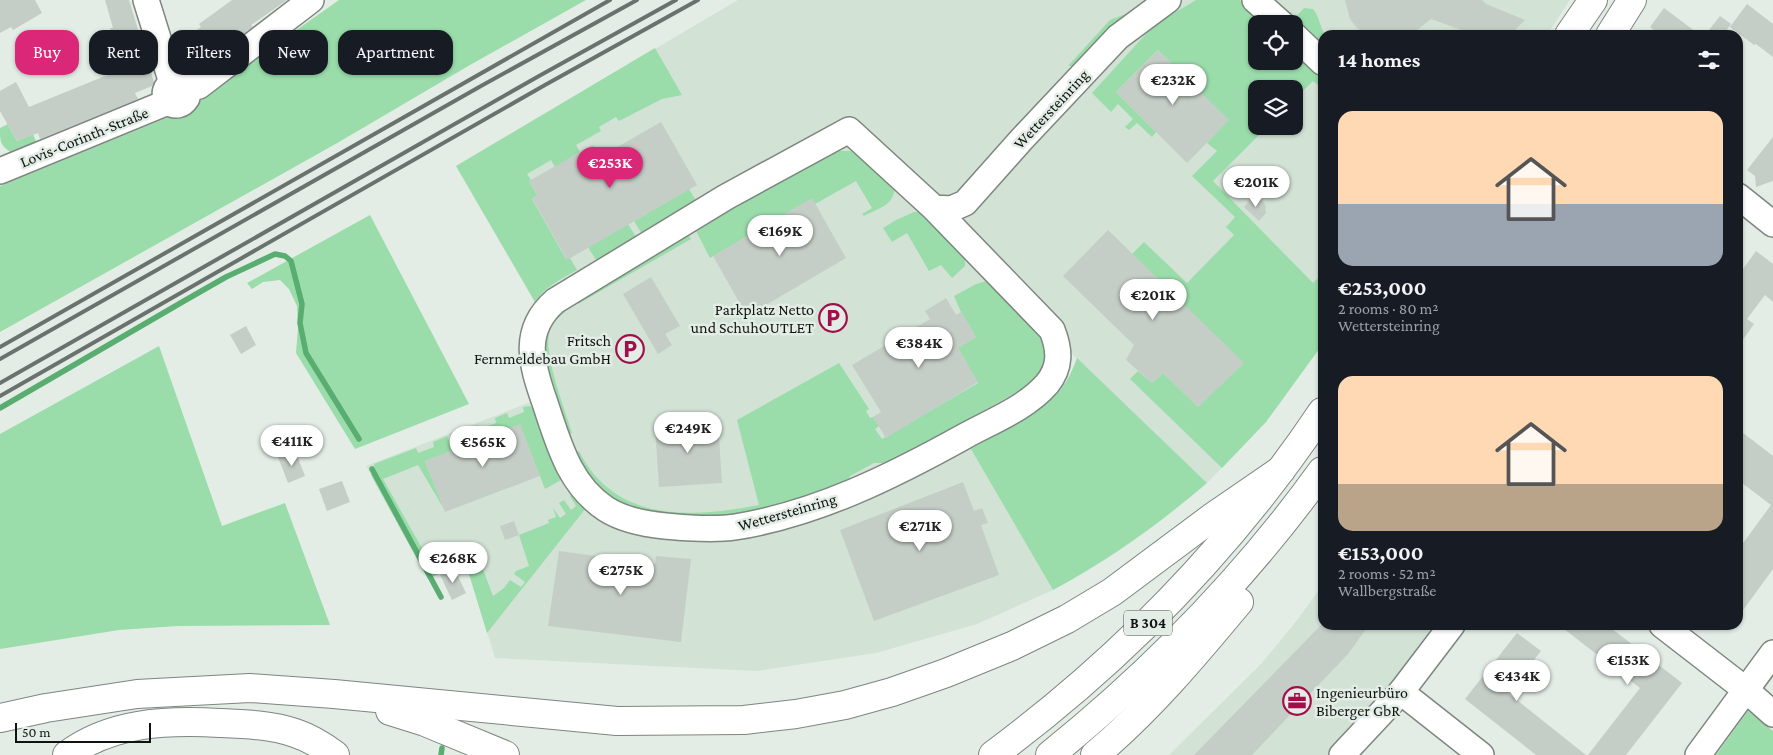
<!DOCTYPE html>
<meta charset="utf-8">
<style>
:root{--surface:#171b24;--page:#20242c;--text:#f1f3f6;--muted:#9ea1a6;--accent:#db2777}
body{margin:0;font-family:"Crimson Pro",serif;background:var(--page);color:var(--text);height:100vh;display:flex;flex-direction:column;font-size:19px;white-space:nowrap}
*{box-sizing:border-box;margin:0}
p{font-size:16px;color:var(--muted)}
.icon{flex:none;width:28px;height:28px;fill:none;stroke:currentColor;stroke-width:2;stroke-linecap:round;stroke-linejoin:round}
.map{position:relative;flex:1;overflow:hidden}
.drawer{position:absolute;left:1318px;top:30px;width:425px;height:600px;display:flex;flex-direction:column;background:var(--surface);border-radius:15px;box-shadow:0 1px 4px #0004}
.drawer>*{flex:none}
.banner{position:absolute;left:15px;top:30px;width:475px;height:45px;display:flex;gap:10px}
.tools{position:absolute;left:1248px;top:15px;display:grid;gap:10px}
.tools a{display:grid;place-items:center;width:55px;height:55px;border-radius:10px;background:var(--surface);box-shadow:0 1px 4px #0004;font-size:25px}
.scale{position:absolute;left:15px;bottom:12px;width:136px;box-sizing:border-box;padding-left:5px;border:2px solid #101411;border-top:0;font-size:14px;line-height:18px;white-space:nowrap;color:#101411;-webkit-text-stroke:4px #e3ede5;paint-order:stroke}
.price{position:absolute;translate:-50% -42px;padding:0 11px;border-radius:18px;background:#fff;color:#222;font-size:16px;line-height:32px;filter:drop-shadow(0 1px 2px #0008)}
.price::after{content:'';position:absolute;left:50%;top:30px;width:15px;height:11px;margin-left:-8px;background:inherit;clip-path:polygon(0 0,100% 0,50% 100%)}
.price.on{background:var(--accent);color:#fff}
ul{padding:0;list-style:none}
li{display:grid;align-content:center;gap:10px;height:265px;padding:0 20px}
li span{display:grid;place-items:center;height:155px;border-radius:15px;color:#555}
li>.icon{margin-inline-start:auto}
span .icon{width:90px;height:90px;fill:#fffc;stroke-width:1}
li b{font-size:21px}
h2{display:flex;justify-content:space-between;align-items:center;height:60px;padding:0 20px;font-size:21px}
.chip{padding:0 18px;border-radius:15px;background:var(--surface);box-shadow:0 1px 4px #0004;font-size:18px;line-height:45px}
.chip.on{background:var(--accent);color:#fff}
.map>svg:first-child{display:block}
.built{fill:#d2e2d5;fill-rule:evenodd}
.green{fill:#9addab}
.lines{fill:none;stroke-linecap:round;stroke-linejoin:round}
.stream{stroke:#59ad71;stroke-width:5.5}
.building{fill:#c5cec6}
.minor-casing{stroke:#7d867f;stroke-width:28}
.major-casing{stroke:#7d867f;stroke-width:30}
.highway-casing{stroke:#7d867f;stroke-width:30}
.minor{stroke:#fff;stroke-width:25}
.major{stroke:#fff;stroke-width:28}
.highway{stroke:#fff;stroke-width:28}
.rail{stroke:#6b716c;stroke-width:4}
.labels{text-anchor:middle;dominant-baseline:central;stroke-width:5;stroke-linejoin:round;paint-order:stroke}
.shield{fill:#e3ede5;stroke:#4f5551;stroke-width:1}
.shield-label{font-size:15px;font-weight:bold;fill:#101411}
.street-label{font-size:16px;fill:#101411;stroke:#e3ede5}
.poi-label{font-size:16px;fill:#101411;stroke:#e3ede5;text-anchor:end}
</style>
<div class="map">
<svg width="1773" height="755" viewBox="0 0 1773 755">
<rect width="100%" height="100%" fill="#e3ede5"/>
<g class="built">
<path d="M738,0H1570L1547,35H1322V345L1266,422L1207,483L1069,351L1022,398L964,434L1053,590L977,624L876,653L757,671L495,658L465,561L428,579L366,466L533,401L521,354L522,331L528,314L535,302L456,166ZM1256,24H1294V61H1256ZM1256,89H1294V126H1256Z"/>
<polygon points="1322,586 1322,625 1452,625 1342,755 1169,755 1262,663 1298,619"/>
</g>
<g class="green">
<polygon points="339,0 586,0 470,65 339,142 0,332 0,186 174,115 194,101 199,101 244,67"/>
<polygon points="1196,0 1240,0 1265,24 1256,24 1256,61 1294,61 1294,51 1322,79 1322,88 1313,81 1294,100 1294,89 1256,89 1256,126 1282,126 1284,129 1280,134 1265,129 1213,181 1313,283 1322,274 1322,345 1266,422 1222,468 1130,379 1138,371 1152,383 1163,373 1198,407 1243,363 1132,254 1144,242 1187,283 1234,235 1226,227 1235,217 1192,176 1217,151 1207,143 1228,120 1158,50 1116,92 1156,132 1152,137 1137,123 1129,130 1125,127 1133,119 1118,104 1111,112 1092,93 1154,25"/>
<path d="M1304,8L1313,9C1319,16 1320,27 1325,35H1322V43L1296,17Z"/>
<polygon points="1133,12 1113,26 1074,66 1068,66 1110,20 1120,16"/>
<path d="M655,48L682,95L662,99L619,121L616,117L599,127L601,131L576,145L580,152L555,167L551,160L527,174L531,180L529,181L537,195L532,199L566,259L570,258L577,270C562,279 545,286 535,302L456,166Z"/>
<path d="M14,121L9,127L17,141L33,134L39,149L12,153C0,145 0,142 0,128Z"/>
<path d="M839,151H850L862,155L895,188C893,206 879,208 864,216L862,214L872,208L856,181L815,204L811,199L710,258L695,229L828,154Z"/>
<polygon points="689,189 697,202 642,234 634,221"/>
<polygon points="914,212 920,212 965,257 965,266 952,278 941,265 929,271 907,233 892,242 883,228 896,220"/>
<polygon points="370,215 469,404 355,449 296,353 298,328 297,306 289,289 280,280 263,282 252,289 247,283"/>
<polygon points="628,224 636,237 596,260 588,247"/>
<polygon points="688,234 691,239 578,304 574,299"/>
<path d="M990,280L1041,329L1047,356L1043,371L1029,385L905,455L888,463H874L850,476L848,482L761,510L731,516L693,518L637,511L613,500L588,478L574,454L579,451C615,523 691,518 759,505L737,420L839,363L869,409L866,411L870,418L873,417L879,426L875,429L882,439L978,383L958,348L976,337L961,312L954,296L976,284Z"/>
<path d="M562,306L565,312C558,318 551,324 549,334C544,356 565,410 572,433L567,436L542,350L547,324Z"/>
<polygon points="159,346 222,526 285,503 330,625 178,626 119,630 0,649 0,434"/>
<path d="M1077,358L1207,483C1159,524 1109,560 1053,590L971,449C995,434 1045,410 1061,389C1068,380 1073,369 1077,358Z"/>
<polygon points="530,406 537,412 561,480 545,489 520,425 425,461 444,509 418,465 383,479 428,559 444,551 450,562 476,551 493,596 504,588 510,580 521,587 525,582 514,574 516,571 529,566 519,535 549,523 548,520 556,517 553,508 560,518 566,514 559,503 564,500 571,510 576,506 570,496 573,494 586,508 487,633 465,561 428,579 371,475 374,472 374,464 416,448 418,453 434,447 433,442 447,436 449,441 466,435 464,430 478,425 480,429 496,423 495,418 507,413 509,418 524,412 523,407"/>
<polygon points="1748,711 1773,731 1773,755 1716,755"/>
</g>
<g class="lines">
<g class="stream">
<polyline points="0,408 184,301 226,277 275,254 285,256 291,261 302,304 300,323 306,353 359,439"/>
<polyline points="372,469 441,597"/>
<polyline points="441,755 442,748"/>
</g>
</g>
<g class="building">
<polygon points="0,0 35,0 42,13 13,30 11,27 0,33"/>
<polygon points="105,0 129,0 154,82 152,86 135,93 138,99 40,139 38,133 17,141 0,111 0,91 16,82 29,107 122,69 110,28 113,28"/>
<polygon points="232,0 287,0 251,25 253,27 221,51 219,47 194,66 190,62 186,62 175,45 201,27 199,24"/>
<polygon points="1345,0 1482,0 1486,4 1525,20 1510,35 1475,35 1431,19 1411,35 1366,35 1356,27 1350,19"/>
<polygon points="1747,4 1773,24 1773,57 1756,44 1754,45 1730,27"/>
<polygon points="1664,8 1700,35 1660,35 1650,27"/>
<polygon points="1720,16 1731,24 1723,35 1705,35"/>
<polygon points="1158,50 1229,120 1187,163 1116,92"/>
<polygon points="661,122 697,185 567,260 532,198 537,195 529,181 593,145 600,157"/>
<polygon points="1773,137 1773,181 1756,187 1755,176 1747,170"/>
<polygon points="1258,196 1265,204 1266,213 1259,221 1244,207 1251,198 1255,199"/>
<polygon points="812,198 846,258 747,316 713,256"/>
<polygon points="1108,230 1244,363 1198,407 1163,373 1152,383 1126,360 1134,345 1063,276"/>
<polygon points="1756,251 1773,264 1773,302 1765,295 1747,319 1754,324 1738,347 1738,276"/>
<polygon points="651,277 680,326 665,334 672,345 658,354 623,294"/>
<polygon points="946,298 956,315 961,312 976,337 958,348 978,382 886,438 873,417 881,412 852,365 930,319 925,311"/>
<polygon points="246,326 256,345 241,354 230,335"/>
<polygon points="718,421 722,483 659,487 655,425"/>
<polygon points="520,424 540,476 445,512 425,461"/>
<polygon points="1738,429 1773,456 1773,569 1738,617 1738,550 1771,505 1738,480"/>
<polygon points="295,450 305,476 288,483 278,457"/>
<polygon points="342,481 350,502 327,511 319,489"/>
<polygon points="963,482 974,511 982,508 988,523 981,525 999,575 874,621 840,530"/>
<polygon points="514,521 519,535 505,540 500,526"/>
<polygon points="559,551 655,564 656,556 691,559 681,642 548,626"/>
<polygon points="454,568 466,593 452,600 440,575"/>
<polygon points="1321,625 1369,625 1348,654 1252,755 1194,755"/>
<polygon points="1559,625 1607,625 1682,683 1626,755 1588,755 1640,688"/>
<polygon points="1517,633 1541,651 1508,693 1586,755 1536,755 1465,699"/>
</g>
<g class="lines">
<defs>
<g id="minor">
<polyline points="146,0 172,83"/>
<polyline points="1255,0 1282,24"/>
<polyline points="1294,35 1322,62"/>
<polyline points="187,89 199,86 311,0"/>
<path d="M0,171L168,102C163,94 165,87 172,83H180L186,87L187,98C182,106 175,107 168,102"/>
<polyline points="1738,196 1773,224"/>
<path d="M934,208L1052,330C1060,350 1061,367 1047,384C1026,408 992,421 965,436C893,476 817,514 735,527C717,530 683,528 665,526C645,524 623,520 606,509C568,484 558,441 544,400C531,363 522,330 555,301L726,197L849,130L934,208L951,209L965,203L1022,139L1118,37L1168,0"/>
<polyline points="1662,625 1746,690 1773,714"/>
<polyline points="1401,692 1481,755"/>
<polyline points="1342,755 1401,692 1452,625"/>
<polyline points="1698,755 1773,653"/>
</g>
<g id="major">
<polyline points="1569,35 1593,0"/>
<polyline points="1610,35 1632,0"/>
</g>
<g id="highway">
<polyline points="390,711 425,722 505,755"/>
<polyline points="0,718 46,708 137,694 250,688 334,694 617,721 744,720 796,714 845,705 892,692 946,673 1012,646 1067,619 1112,592 1214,516 1281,470"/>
<path d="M67,755C111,722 167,720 220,723C245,724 272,725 295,733C310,738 323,746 335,755"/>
<path d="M993,755C1121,660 1233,545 1322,412"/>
<path d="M1050,755C1153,672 1245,578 1322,471"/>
<path d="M1095,755C1149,710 1194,656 1239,602"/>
</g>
</defs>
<use href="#minor" class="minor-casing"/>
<use href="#major" class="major-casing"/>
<use href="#highway" class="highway-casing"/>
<use href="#minor" class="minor"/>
<use href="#major" class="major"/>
<use href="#highway" class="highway"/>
<g class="rail">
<polyline points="0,347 610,0"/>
<polyline points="0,359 481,86 637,0"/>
<polyline points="0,383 539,76 676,0"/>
<polyline points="0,396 545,85 698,0"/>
</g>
</g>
<defs>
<symbol id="parking-ring" viewBox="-11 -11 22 22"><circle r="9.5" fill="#e3ede5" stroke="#a30d4a" stroke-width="1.5"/><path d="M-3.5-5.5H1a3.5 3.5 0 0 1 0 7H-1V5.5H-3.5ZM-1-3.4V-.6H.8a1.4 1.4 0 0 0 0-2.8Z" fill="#a30d4a"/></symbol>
<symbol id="office-ring" viewBox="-11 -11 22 22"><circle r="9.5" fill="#e3ede5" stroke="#a30d4a" stroke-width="1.5"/><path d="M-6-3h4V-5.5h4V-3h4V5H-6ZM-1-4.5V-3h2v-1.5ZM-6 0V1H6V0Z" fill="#a30d4a"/></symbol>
</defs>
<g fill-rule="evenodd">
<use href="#parking-ring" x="817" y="302" width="32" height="32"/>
<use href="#parking-ring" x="614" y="333" width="32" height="32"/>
<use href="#office-ring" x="1281" y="685" width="32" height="32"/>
</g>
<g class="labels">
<rect class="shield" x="1124" y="610.5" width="48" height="25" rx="4"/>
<g class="shield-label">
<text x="1148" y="623">B 304</text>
</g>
<g class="street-label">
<text transform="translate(1051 109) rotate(-47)">Wettersteinring</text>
<text transform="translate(84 137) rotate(-22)">Lovis-Corinth-Straße</text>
<text transform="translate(787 512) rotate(-16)">Wettersteinring</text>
</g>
<g class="poi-label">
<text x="814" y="309">Parkplatz Netto<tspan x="814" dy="18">und SchuhOUTLET</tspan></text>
<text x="611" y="340">Fritsch<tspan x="611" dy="18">Fernmeldebau GmbH</tspan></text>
<text x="1316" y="692" text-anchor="start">Ingenieurbüro<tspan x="1316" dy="18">Biberger GbR</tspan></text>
</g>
</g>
</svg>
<div class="tools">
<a><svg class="icon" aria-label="locate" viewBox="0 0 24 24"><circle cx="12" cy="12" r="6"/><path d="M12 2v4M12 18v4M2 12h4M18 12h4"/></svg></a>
<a><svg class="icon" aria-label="layers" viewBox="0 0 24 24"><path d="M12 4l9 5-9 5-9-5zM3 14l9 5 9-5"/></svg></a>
</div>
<div class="scale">50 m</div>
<b class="price" style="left:1173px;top:106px">€232K</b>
<b class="price on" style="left:610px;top:189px">€253K</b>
<b class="price" style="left:1256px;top:208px">€201K</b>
<b class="price" style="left:780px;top:257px">€169K</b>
<b class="price" style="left:1153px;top:321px">€201K</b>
<b class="price" style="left:919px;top:369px">€384K</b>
<b class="price" style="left:688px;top:454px">€249K</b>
<b class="price" style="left:292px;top:467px">€411K</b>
<b class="price" style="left:483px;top:468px">€565K</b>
<b class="price" style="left:920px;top:552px">€271K</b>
<b class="price" style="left:453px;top:584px">€268K</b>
<b class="price" style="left:621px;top:596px">€275K</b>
<b class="price" style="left:1628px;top:686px">€153K</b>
<b class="price" style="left:1517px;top:702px">€434K</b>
<div class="banner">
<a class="chip on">Buy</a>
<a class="chip">Rent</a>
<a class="chip">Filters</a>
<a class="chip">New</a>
<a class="chip">Apartment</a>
</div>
<section class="drawer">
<h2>14 homes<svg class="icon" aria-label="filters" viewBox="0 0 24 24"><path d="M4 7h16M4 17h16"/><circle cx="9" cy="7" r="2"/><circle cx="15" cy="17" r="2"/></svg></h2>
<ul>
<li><span style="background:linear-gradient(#ffd9b3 60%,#9aa5b1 0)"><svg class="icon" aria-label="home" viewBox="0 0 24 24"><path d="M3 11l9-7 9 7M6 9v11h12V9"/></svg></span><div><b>€253,000</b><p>2 rooms · 80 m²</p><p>Wettersteinring</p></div></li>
<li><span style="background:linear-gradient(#ffd9b3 70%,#b9a48a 0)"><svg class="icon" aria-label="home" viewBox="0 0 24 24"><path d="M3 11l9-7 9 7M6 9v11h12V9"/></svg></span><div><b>€153,000</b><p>2 rooms · 52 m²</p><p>Wallbergstraße</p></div></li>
</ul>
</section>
</div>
